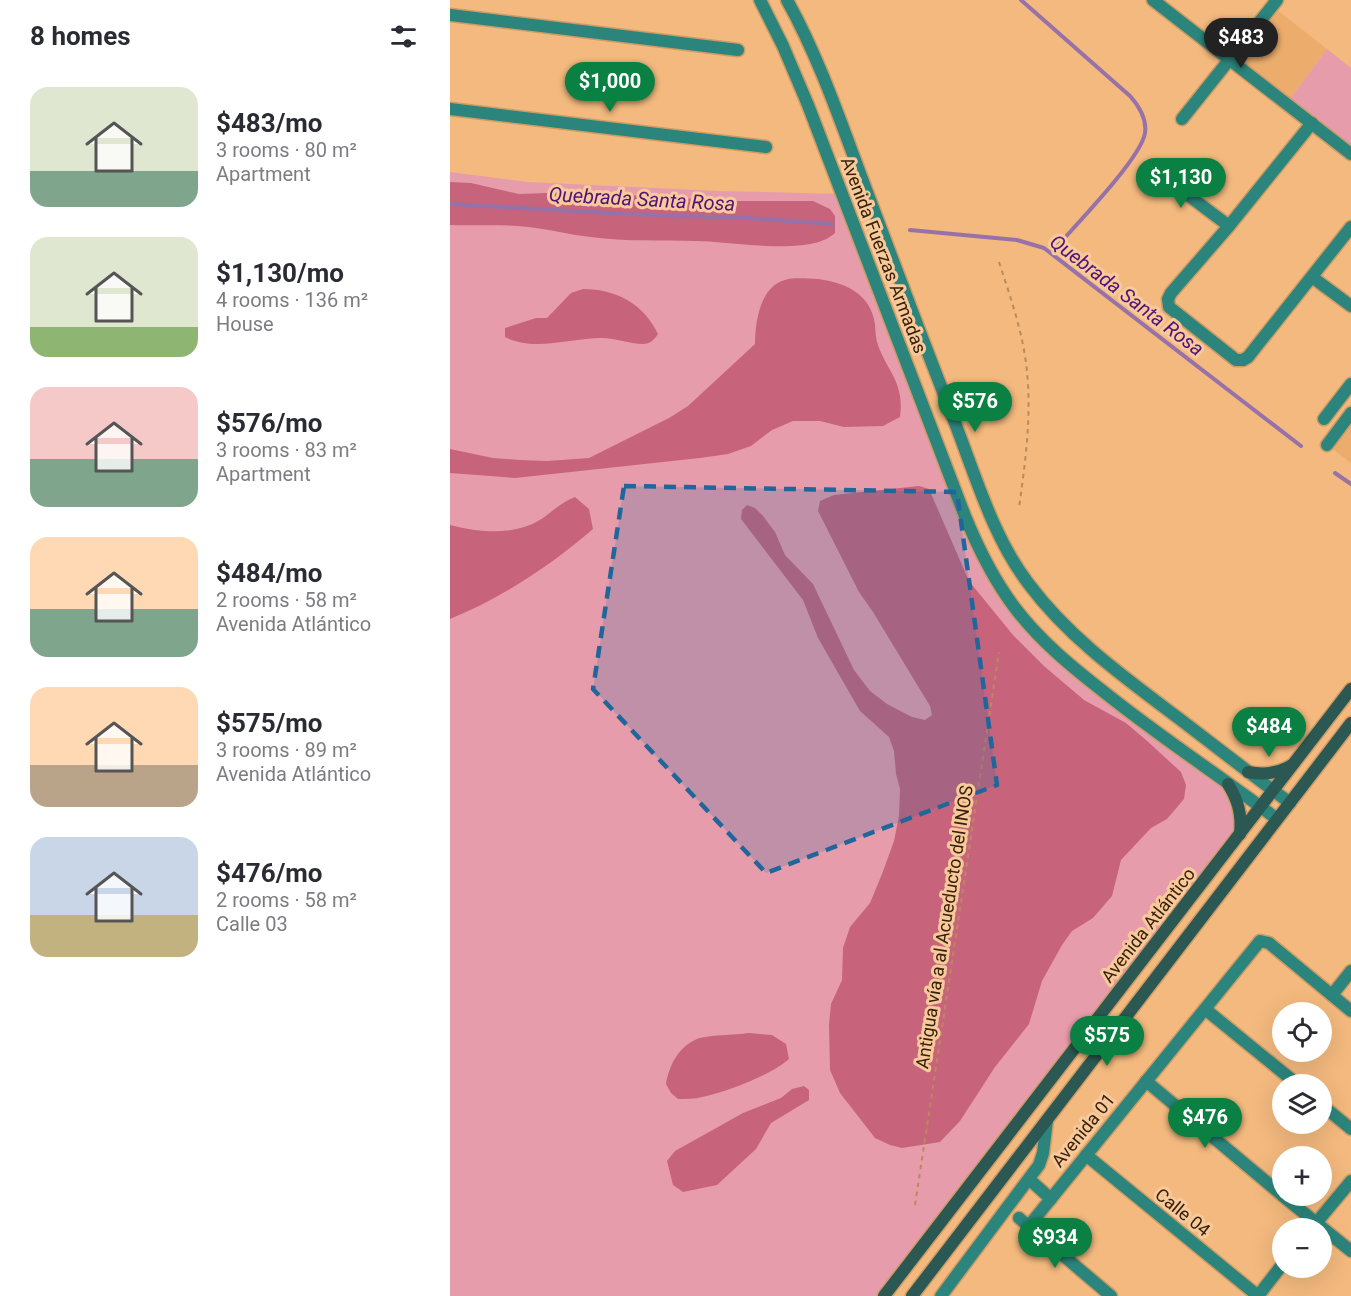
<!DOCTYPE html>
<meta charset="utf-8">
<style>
:root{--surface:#fff;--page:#f7f7f7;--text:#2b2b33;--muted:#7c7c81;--accent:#0b8043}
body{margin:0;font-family:Roboto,sans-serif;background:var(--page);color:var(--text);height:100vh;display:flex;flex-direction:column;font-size:22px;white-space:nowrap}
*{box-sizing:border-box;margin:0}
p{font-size:20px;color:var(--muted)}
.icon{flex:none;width:33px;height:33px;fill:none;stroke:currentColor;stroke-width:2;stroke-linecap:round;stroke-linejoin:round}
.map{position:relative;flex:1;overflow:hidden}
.sheet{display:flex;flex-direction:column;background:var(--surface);width:450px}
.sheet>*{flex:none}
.controls{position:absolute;left:822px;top:1002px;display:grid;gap:12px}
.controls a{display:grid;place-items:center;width:60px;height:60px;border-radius:50%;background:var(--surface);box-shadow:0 6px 24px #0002;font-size:30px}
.price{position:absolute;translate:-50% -51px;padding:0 14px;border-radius:21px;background:var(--accent);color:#fff;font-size:20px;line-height:39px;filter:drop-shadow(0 2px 3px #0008)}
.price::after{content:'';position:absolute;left:50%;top:36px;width:18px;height:14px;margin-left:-9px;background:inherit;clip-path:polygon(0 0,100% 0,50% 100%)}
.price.active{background:#222;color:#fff}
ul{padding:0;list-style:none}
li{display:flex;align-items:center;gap:18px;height:150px;padding:0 30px}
li span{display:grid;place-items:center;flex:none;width:168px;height:120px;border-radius:18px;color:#555}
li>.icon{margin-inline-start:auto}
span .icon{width:72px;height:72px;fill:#fffc;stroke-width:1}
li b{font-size:26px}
h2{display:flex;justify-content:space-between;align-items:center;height:72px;padding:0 30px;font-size:26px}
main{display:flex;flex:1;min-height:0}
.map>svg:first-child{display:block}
.built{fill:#ecad6c}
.green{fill:#e79cac}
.forest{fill:#c7647c}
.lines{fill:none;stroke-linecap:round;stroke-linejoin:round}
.stream{stroke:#9672a8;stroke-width:4}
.minor-casing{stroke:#cd9b66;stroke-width:15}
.tertiary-casing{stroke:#cd9b66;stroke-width:15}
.secondary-casing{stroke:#cd9b66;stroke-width:15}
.path{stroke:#ba8b5a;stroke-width:2;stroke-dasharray:4.5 4.5;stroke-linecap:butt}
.minor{stroke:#2b857c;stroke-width:12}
.tertiary{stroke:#2b857c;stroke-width:12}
.secondary{stroke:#2b5853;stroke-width:12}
.marked{fill:#21669b;fill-opacity:0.2;stroke:#21669b;stroke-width:4.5;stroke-dasharray:12 8;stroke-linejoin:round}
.labels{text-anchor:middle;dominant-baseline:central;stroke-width:6;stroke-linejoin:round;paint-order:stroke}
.street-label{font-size:18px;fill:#372108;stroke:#f7c99b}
.water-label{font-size:20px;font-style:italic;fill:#4f1379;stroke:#f7c99b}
</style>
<main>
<section class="sheet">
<h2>8 homes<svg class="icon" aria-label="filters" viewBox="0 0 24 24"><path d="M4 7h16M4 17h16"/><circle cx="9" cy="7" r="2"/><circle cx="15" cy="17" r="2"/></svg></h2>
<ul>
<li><span style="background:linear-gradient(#dfe7d0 70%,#7fa58c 0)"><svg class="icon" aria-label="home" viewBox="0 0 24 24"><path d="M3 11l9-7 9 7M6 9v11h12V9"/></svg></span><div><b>$483/mo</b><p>3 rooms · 80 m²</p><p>Apartment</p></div></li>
<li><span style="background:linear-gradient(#dfe7d0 75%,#8fb573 0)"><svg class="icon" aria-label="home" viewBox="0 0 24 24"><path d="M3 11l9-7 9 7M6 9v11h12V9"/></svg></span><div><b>$1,130/mo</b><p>4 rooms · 136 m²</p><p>House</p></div></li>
<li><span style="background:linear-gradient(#f6c9c9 60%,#7fa58c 0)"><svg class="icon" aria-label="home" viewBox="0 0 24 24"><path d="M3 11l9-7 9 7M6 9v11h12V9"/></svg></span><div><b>$576/mo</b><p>3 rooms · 83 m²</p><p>Apartment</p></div></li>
<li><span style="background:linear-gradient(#ffd9b3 60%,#7fa58c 0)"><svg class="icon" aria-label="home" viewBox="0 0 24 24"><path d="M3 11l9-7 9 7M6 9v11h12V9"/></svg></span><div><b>$484/mo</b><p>2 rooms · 58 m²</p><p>Avenida Atlántico</p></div></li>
<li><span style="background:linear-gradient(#ffd9b3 65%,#b9a48a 0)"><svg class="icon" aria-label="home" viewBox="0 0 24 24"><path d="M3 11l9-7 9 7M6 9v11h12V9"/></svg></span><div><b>$575/mo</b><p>3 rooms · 89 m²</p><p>Avenida Atlántico</p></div></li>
<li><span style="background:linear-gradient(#c9d6e8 65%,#c2b280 0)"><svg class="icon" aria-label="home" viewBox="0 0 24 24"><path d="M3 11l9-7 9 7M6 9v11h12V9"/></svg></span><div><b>$476/mo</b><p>2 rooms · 58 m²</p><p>Calle 03</p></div></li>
</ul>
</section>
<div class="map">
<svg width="901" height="1296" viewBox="0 0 901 1296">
<rect width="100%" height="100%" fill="#f3b97e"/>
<g class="built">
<polygon points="822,6 877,49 836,104 779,59"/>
<polygon points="901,413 901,463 877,445"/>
</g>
<g class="green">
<polygon points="877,49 901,68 901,154 836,104"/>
<polygon points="0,172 78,182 268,191 392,194 515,516 578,624 778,784 791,822 434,1296 0,1296"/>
</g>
<g class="forest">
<path d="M0,182L21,183L69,194L125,192L279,201H363L380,209L385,216V233C361,257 279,241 246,241C211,240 176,242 141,237C120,235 99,229 78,227C52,224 26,226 0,225Z"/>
<path d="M368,279C392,282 418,292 424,319C426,327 425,335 427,342C436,371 455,381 450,417L433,426L394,427L370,421H343L322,430L301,446L278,454L250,458L65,478L0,473V449L43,458L70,460L97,461L139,458L219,418L238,406L305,344C305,323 310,286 335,280C345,277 357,279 368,279Z"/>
<path d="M133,289C166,289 194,304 208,334C204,340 200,344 193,344C179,344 166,338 152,338C120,338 84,352 55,337V328L86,318H97L121,293Z"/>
<polygon points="469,486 479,489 519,581 563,635 594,666 634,700 676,723 696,740 731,772 736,785 734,799 717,819 701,828 671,860 662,896 643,918 622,931 612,945 592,981 579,1024 545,1067 510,1121 490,1142 452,1148 440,1145 425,1138 390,1093 380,1070 379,1025 381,1004 392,980 393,948 400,927 420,903 432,874 444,841 449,816 450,789 446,774 444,751 439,737 410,711 368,638 353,600 291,519 292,510 297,505 305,508 313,516 325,532 335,555 363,584 404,670 420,691 437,704 462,717 475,720 482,715 480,706 423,612 409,592 368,511 370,501 384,495"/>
<path d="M125,497L139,509L143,529C103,564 50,599 0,619V525C30,533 66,536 93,518C105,509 111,503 125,497Z"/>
<path d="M299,1033L322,1035L336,1044L339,1059C323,1074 274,1093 252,1097C245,1099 236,1099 228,1099L221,1093L216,1084C219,1066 228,1047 247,1039C256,1035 286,1035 299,1033Z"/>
<polygon points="354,1086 359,1090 359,1100 321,1123 306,1149 267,1185 233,1192 223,1185 217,1161 225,1151 293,1113 331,1098 342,1089"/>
</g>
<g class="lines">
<g class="stream">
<path d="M571,0L680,96C689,106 697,119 695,133C691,159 621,230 601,253"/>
<polyline points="0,204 176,214 296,218 382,224"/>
<polyline points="460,230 567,240 594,248 851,446"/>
<polyline points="885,473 901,484"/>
</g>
<defs>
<g id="minor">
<polyline points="703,0 901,154"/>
<polyline points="0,15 288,50"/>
<polyline points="0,109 316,147"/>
<polyline points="732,119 827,0"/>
<polyline points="862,123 779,226 721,293 718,299 719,307 786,360 793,360 798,357 901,227"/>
<polyline points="702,168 779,226"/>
<polyline points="862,277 901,306"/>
<polyline points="874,419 901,384"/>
<polyline points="877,445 901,413"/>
<polyline points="882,995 901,971"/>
<polyline points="755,1009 847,1084"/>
<polyline points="696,1081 832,1195"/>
<polyline points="872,1105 901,1129"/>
<polyline points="636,1155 808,1296 832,1265"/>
<polyline points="580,1180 601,1199"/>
<polyline points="833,1196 901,1251"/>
<polyline points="569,1218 661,1296"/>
<polyline points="578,1227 810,941 819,943 901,1011"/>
<polyline points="862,1228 901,1181"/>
<polyline points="491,1296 589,1165 593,1153 597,1120"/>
</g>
<g id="tertiary">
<path d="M310,0L333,46L358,105L515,516C528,548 543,579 565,608C590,641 622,667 654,692C710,737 770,776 827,819"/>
<path d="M337,0C368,56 389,117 411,176C442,258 473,341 505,423C526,477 543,537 578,583C618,637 674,677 727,717C765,746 802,775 840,803"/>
</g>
<g id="secondary">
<path d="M798,772C814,775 828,774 842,765"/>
<path d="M778,784C788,800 792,814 790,834"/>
<polyline points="434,1296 901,689"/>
<polyline points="462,1296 901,723"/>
</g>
</defs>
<use href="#minor" class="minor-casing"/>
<use href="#tertiary" class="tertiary-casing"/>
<use href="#secondary" class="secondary-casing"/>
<g class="path">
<path d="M549,262C559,293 570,324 575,356C583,407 576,457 569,508"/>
<polyline points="465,1205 549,652"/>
</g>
<use href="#minor" class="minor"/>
<use href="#tertiary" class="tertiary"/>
<use href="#secondary" class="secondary"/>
</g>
<path class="marked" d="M174,486L507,492L547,785L316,873L143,689Z"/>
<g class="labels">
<g class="street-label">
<text transform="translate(434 255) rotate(69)">Avenida Fuerzas Armadas</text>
<text transform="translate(698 925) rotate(-52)">Avenida Atlántico</text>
<text transform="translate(494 927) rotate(-81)">Antigua vía a al Acueducto del INOS</text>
<text transform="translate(633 1130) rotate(-51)">Avenida 01</text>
<text transform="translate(733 1212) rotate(39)">Calle 04</text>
</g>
<g class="water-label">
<text transform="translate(192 199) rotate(3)">Quebrada Santa Rosa</text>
<text transform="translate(677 295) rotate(37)">Quebrada Santa Rosa</text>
</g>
</g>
</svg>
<div class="controls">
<a><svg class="icon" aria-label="locate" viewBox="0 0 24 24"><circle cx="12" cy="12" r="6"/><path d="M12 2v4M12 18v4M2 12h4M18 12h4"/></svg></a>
<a><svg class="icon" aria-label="layers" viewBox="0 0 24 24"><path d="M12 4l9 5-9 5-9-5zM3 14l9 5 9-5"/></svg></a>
<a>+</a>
<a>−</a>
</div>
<b class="price active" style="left:791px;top:69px">$483</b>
<b class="price" style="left:160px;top:113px">$1,000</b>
<b class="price" style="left:731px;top:209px">$1,130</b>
<b class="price" style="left:525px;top:433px">$576</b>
<b class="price" style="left:819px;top:758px">$484</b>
<b class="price" style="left:657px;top:1067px">$575</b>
<b class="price" style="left:755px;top:1149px">$476</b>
<b class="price" style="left:605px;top:1269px">$934</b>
</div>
</main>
